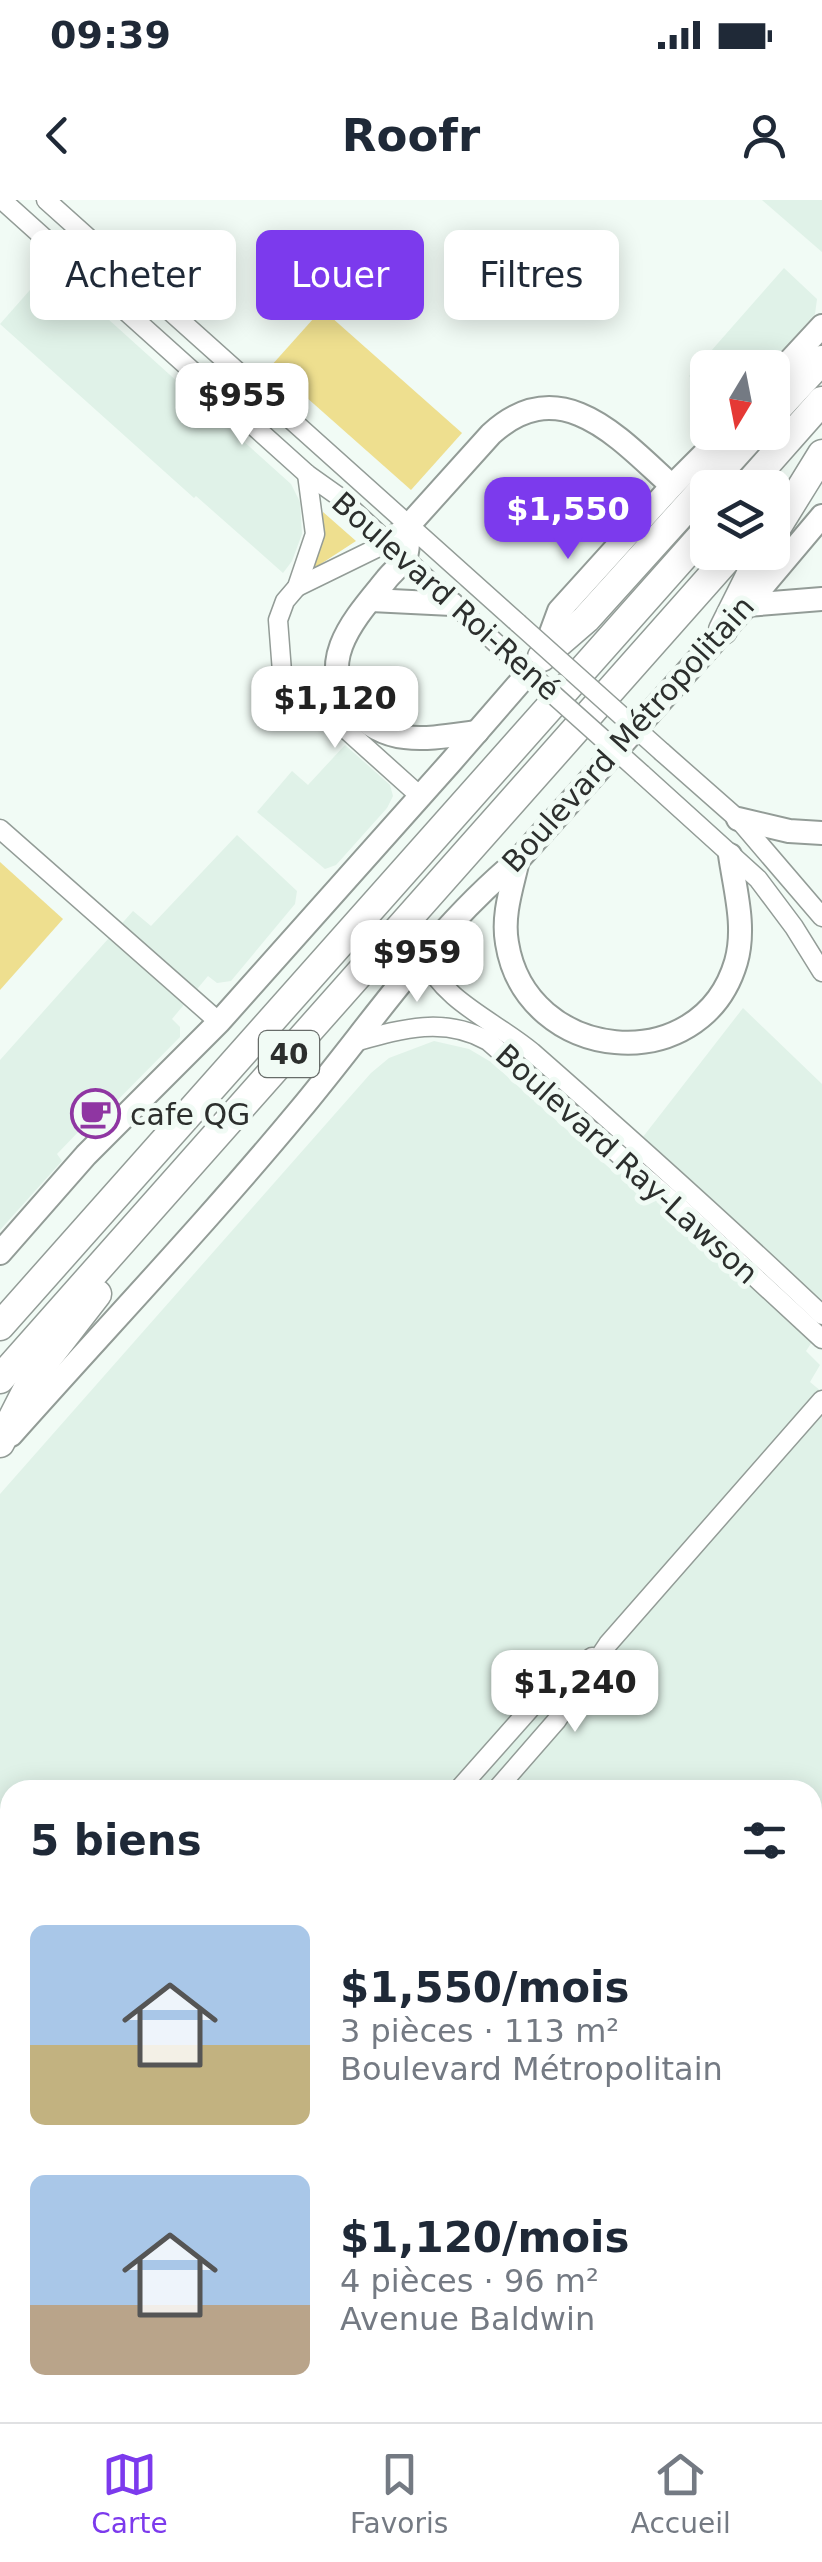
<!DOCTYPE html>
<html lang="fr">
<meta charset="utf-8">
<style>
:root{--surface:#fff;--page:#f2f2f3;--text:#1f2937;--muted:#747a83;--line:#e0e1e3;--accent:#7c3aed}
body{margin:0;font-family:"DejaVu Sans",sans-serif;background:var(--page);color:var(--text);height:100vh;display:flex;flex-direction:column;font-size:38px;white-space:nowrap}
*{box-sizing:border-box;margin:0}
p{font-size:32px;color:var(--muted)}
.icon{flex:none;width:55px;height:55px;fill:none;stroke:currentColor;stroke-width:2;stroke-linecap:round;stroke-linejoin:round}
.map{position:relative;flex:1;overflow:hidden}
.panel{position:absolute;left:0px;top:1580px;width:822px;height:642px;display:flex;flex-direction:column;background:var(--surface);border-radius:30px 30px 0 0;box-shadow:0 5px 25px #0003}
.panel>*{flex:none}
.guide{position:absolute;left:30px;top:30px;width:762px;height:90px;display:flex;gap:20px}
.needle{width:65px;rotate:190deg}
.fabs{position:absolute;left:690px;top:150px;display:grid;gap:20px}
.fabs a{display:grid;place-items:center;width:100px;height:100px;border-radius:15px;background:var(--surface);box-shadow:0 5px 25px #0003;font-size:50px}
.price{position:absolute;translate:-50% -85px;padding:0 22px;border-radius:20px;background:#fff;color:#222;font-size:32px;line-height:65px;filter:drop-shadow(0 2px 5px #0008)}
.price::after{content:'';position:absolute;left:50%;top:60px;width:30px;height:22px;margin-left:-15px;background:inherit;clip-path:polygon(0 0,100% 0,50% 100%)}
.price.selected{background:var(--accent);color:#fff}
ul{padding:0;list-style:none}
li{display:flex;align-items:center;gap:30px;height:250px;padding:0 30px}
li span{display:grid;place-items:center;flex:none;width:280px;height:200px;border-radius:15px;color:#555}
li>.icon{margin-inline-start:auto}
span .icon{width:120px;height:120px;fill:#fffc;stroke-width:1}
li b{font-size:42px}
h2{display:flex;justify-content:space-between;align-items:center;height:120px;padding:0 30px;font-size:42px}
.tag{padding:0 35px;border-radius:15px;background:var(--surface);box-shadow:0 5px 25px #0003;font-size:35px;line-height:90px}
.tag.selected{background:var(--accent);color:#fff}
.status{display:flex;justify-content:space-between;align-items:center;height:70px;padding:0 50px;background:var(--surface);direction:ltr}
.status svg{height:28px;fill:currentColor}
header{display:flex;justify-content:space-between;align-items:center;height:130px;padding:0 30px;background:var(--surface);font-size:45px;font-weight:700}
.tabs{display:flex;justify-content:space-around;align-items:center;height:140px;border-top:2px solid var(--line);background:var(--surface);font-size:28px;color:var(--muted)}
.tabs a{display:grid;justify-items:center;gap:5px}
.tabs .selected{color:var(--accent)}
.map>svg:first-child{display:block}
.built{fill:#e0f2e8;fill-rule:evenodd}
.green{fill:#eedf8f}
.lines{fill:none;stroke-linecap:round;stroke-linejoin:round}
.minor-casing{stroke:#939c97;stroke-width:21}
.major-casing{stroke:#939c97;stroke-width:26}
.highway-casing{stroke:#939c97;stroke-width:31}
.minor{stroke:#fff;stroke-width:18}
.major{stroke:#fff;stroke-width:22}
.highway{stroke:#fff;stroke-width:28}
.minor-bridge-casing{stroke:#939c97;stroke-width:21;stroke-linecap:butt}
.minor-bridge{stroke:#fff;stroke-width:18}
.labels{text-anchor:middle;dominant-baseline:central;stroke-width:10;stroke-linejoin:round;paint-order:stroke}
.shield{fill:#f1fbf5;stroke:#676c69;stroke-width:2.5}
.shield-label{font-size:28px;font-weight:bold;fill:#2c2f2d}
.street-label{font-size:30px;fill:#2c2f2d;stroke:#f1fbf5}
.poi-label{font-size:30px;fill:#2c2f2d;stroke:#f1fbf5;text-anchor:start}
</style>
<div class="status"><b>09:39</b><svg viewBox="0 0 49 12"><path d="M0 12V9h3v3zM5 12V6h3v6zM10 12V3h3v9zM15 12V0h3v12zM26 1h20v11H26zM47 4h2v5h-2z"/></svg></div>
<header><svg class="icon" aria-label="back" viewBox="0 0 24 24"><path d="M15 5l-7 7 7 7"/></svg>Roofr<svg class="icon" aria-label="person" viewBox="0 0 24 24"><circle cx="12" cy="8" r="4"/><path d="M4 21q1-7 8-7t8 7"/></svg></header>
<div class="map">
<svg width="822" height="2222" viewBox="0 0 822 2222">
<rect width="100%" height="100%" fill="#f1fbf5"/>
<g class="built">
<polygon points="762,0 822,0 822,52"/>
<polygon points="784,68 817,99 815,114 767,167 708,168 707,192 689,176"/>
<polygon points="49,71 57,73 291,284 300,302 302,334 292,361 283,373 196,296 194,298 0,124 37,82 42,85 47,78 43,75"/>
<polygon points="345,545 390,585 393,596 387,608 336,665 325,669 257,612 292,571 308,585"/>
<polygon points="237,635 297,691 295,704 231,781 217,783 208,776 172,819 180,827 180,837 91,927 83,927 57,954 62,961 0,1030 0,860 133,711 151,726"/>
<path d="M743,808L822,884V1127L806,1151L820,1165L810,1182L822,1192V2222H0V1294L371,873L389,858L434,841L469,849L491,862L615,973ZM10,1590H812V2212H10Z"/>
</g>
<g class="green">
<polygon points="322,109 462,233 411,290 271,166"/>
<polygon points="323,312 356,341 313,369 323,341"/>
<polygon points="0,662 63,719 0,790"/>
</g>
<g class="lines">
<defs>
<g id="minor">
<polyline points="2,0 307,274 338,296 498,445"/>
<polyline points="46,0 518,423"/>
<polyline points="307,274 315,334 297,387 285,401 278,420 282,472 420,596"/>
<polyline points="297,387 389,342"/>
<polyline points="662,552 738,619 822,717"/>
<polyline points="642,574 758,679 794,727 822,772"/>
<polyline points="0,629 219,822"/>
<path d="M424,757C443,801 496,822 532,852C630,938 727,1025 822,1115"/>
<path d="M355,842C401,829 444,816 488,841L676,1004L822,1139"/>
<polyline points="458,1590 537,1501 592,1457"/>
<polyline points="496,1590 557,1520 608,1444 822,1200"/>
<polyline points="0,2105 10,2094"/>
<polyline points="0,2152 10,2141"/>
</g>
<g id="major">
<polyline points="772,180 822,126"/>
<path d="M409,325C408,334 409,348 406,356C402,365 391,373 386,380C356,417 313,462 353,509C387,549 432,538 477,532"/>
<path d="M389,342L409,325L491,234C561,170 620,239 672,286"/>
<polyline points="371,400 452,404"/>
<polyline points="747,405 822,399"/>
<polyline points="738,619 789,631 822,633"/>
<path d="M518,660C512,687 502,715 507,743C526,863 701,881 736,762C746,727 735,690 730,655"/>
<polyline points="0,1053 86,955 219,822 450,563 542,457 559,411 672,286 726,232"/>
<path d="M11,1235C107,1127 207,1022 299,911C370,826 432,731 518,660L747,405L822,316"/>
</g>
<g id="highway">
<polyline points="772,214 822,160"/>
<polyline points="745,288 822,201"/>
<polyline points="772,335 822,254"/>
<polyline points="723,430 762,352"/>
<polyline points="542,457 586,419 755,232"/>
<polyline points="0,1126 708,329"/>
<polyline points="0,1179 733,352"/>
<polyline points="0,1243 35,1174 97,1094"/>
</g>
</defs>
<use href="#minor" class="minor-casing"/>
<use href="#major" class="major-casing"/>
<use href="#highway" class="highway-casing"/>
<use href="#minor" class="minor"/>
<use href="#major" class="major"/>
<use href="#highway" class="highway"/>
<defs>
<g id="minor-bridge">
<polyline points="518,423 662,552"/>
<polyline points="498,445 642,574"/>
</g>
</defs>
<use href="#minor-bridge" class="minor-bridge-casing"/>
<use href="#minor-bridge" class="minor-bridge"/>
</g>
<defs>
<symbol id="cafe-ring" viewBox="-11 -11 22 22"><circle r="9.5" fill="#f1fbf5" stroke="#8f36a2" stroke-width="1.5"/><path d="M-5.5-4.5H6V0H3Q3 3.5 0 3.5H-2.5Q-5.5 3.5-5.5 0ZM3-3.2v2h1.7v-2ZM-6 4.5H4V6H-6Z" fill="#8f36a2"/></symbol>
</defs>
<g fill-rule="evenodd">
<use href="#cafe-ring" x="68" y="886" width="55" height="55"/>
</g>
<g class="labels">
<rect class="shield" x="259" y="831" width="60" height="46" rx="8"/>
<g class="shield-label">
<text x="289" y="854">40</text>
</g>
<g class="street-label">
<text transform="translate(446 396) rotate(42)">Boulevard Roi-René</text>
<text transform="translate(628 534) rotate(-48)">Boulevard Métropolitain</text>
<text transform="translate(627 964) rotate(42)">Boulevard Ray-Lawson</text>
</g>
<g class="poi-label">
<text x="130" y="914">cafe QG</text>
</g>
</g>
</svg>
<div class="fabs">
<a><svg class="needle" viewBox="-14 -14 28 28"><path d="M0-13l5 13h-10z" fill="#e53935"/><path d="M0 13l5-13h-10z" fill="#747a83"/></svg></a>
<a><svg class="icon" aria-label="layers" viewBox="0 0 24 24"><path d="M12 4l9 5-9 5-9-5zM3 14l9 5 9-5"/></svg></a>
</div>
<b class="price" style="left:242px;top:248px">$955</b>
<b class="price selected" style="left:568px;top:362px">$1,550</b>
<b class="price" style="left:335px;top:551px">$1,120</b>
<b class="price" style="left:417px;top:805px">$959</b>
<b class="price" style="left:575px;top:1535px">$1,240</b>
<div class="guide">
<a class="tag">Acheter</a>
<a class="tag selected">Louer</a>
<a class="tag">Filtres</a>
</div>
<section class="panel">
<h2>5 biens<svg class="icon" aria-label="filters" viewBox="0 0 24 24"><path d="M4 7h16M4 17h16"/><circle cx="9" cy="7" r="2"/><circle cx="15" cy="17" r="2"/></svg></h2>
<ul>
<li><span style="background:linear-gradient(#a9c7e8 60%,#c2b280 0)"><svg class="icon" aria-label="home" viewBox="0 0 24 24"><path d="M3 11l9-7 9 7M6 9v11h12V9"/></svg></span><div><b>$1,550/mois</b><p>3 pièces · 113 m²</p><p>Boulevard Métropolitain</p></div></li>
<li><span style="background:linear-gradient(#a9c7e8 65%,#b9a48a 0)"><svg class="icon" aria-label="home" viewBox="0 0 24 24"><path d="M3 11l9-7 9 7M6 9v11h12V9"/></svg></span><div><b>$1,120/mois</b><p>4 pièces · 96 m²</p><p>Avenue Baldwin</p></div></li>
</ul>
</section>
</div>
<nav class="tabs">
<a class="selected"><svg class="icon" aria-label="map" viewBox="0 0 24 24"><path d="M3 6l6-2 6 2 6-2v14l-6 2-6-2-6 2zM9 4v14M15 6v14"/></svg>Carte</a>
<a><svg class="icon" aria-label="saved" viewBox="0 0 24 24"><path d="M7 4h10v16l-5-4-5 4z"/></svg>Favoris</a>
<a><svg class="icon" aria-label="home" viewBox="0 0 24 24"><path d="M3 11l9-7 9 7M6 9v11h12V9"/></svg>Accueil</a>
</nav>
